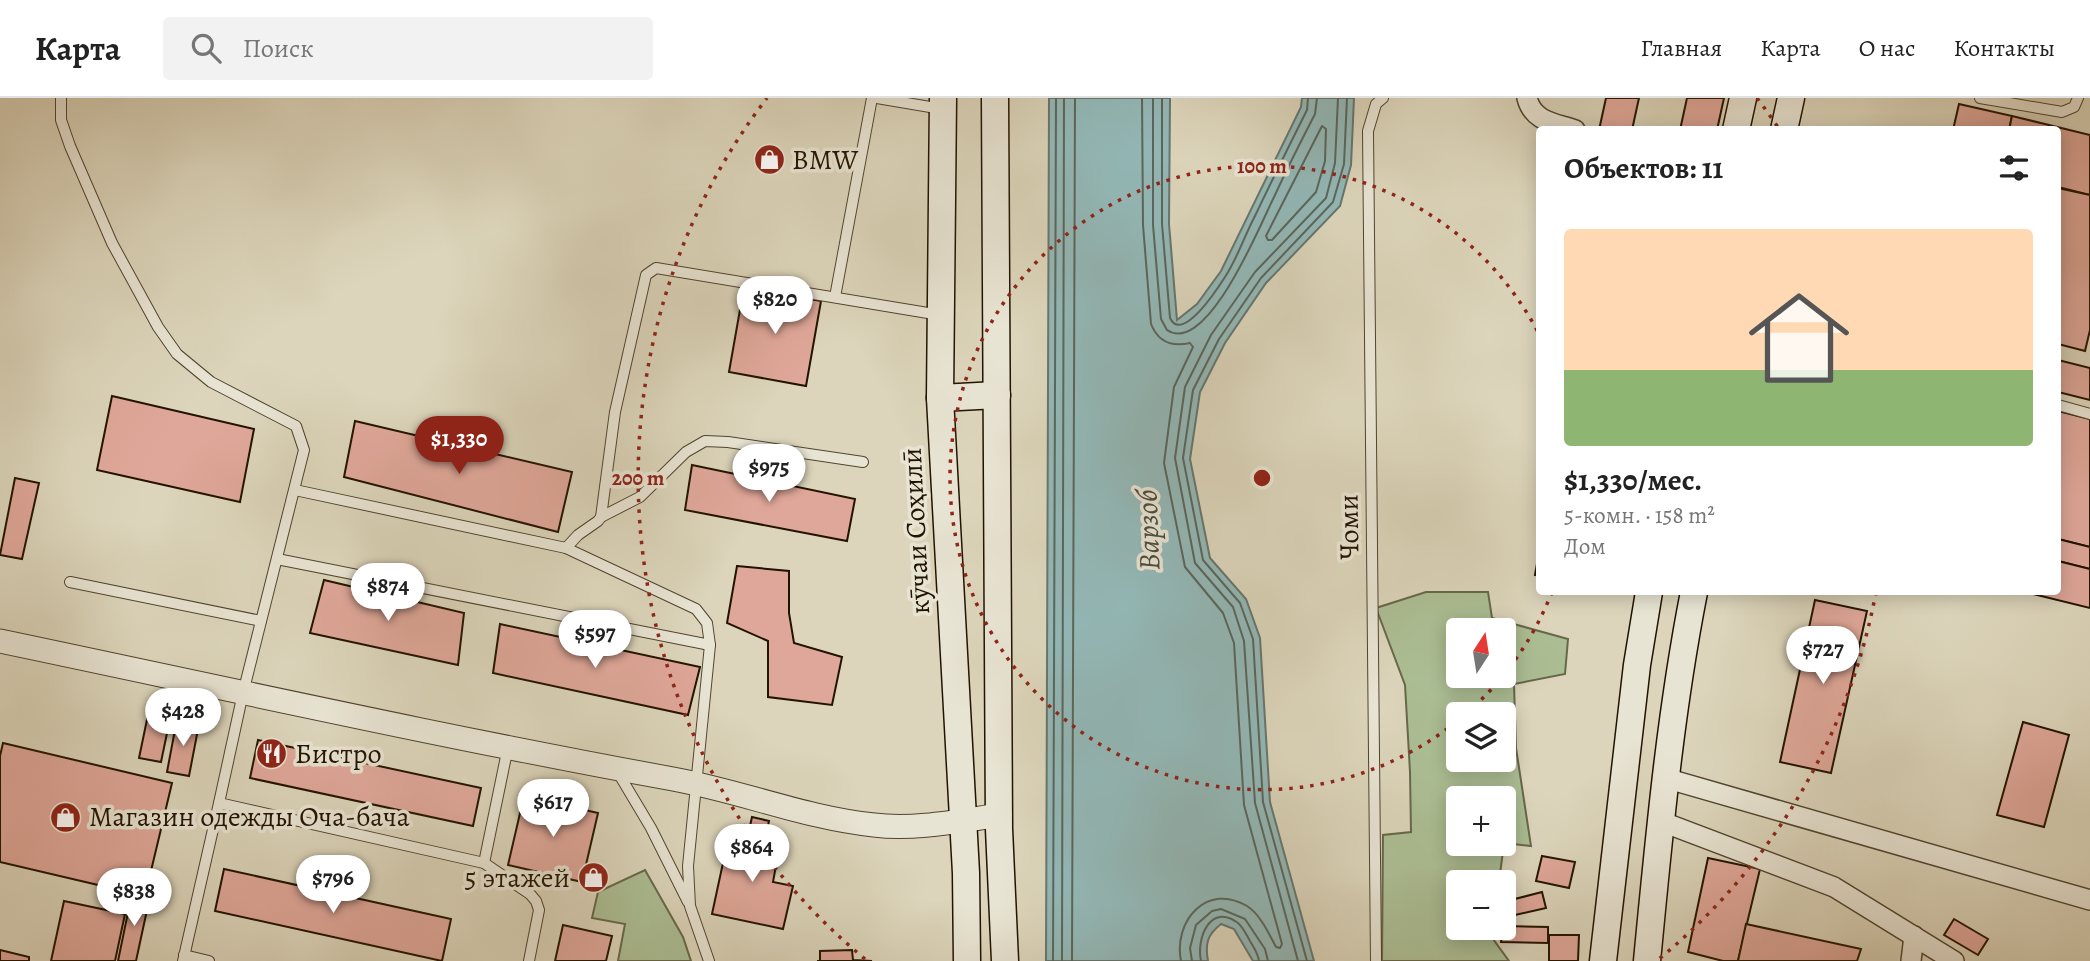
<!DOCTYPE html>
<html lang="ru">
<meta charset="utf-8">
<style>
:root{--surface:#fff;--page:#f2f2f2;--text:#222;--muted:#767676;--line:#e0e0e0;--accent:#8f2418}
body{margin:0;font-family:Alegreya,serif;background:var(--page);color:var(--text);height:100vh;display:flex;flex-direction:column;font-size:26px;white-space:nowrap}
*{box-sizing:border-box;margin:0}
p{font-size:23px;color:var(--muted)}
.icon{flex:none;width:38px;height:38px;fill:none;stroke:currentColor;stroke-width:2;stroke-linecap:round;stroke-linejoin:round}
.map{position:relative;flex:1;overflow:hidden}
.drawer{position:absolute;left:1536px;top:28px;width:525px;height:469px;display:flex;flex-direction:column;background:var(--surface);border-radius:7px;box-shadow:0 4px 18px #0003}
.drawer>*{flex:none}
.needle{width:46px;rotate:12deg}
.controls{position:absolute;left:1446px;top:520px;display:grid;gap:14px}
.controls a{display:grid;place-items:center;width:70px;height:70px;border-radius:7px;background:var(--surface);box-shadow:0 4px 18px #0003;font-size:35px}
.price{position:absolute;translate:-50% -60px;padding:0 16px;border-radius:24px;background:#fff;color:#222;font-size:23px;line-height:46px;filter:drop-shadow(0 2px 4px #0008)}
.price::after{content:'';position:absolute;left:50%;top:42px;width:21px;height:16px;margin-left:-10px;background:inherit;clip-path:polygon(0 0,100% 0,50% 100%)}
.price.current{background:var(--accent);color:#fff}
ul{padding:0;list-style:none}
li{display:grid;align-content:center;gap:14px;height:371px;padding:0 28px}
li span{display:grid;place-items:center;height:217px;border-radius:7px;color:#555}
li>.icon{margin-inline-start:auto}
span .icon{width:126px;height:126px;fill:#fffc;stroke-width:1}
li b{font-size:30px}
h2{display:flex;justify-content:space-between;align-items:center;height:84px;padding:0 28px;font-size:30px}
header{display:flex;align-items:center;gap:42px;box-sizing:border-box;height:98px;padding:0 35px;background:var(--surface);border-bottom:2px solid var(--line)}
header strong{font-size:33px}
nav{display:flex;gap:38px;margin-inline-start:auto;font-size:24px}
.search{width:490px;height:63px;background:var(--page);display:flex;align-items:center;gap:18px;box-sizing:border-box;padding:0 24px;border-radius:7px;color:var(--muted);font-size:26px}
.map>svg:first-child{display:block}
.green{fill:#acbe94;stroke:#67684a;stroke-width:2;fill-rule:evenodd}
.water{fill:#93b8b7;stroke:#66766e;stroke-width:2}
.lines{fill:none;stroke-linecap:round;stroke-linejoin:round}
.shore{stroke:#5a665c;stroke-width:2}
.building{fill:#dfa799;stroke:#221300;stroke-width:2}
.service-casing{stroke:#50442f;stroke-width:12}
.minor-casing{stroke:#50442f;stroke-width:22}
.tertiary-casing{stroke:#50442f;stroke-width:25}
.secondary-casing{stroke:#221300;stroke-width:29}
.service{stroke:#e8e4d3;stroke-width:10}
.minor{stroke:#e8e4d3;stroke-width:19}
.tertiary{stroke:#e8e4d3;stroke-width:23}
.secondary{stroke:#e8e4d3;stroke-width:26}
.ring{fill:none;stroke:#8f2418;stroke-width:3.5;stroke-dasharray:3.5 7}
.labels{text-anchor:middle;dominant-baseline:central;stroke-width:7;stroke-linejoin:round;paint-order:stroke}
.poi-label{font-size:28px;fill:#221300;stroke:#e8e4d3;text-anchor:start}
.street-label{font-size:28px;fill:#221300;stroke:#e8e4d3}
.water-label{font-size:30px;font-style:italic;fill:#4a4d40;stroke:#e8e4d3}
.centre{fill:#8f2418;stroke:#e8e4d3;stroke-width:3.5}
.ring-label{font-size:21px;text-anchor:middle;font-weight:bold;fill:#8f2418;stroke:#e8e4d3;stroke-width:7;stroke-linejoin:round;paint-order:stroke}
</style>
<header>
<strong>Карта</strong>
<div class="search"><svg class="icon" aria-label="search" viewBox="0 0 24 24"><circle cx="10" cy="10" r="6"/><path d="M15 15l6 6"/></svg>Поиск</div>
<nav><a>Главная</a><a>Карта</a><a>О нас</a><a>Контакты</a></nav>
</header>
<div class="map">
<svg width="2090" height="863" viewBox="0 0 2090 863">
<rect width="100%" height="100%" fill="#dcd5bb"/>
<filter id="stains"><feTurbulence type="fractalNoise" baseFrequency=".00286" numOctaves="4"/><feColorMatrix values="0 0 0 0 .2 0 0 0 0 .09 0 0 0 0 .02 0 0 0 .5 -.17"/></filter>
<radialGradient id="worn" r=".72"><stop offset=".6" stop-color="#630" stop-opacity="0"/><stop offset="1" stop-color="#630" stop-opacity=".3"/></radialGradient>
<g class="green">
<path d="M1426,494H1488L1492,520L1568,541L1565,576L1514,586L1516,650L1531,748L1504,745L1499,784H1458V830H1489L1488,834L1509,863H1382L1383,737L1411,734L1410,674L1405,587L1376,510ZM1458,532H1503V578H1458ZM1458,616H1503V662H1458ZM1458,700H1503V746H1458Z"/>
<polygon points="645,772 683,839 691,863 618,863 625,826 592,820 598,794"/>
</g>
<path class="water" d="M1049,0H1170L1169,126L1177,222L1197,206L1221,173L1301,9L1302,0H1354L1351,67L1340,108L1266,185L1225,245L1200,294L1190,361L1210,460L1246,501L1260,540L1270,704L1314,863H1253L1234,831L1221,826C1207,837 1205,846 1208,863H1046Z"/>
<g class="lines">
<g class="shore">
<path d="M1142,0L1143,127L1151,226C1158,244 1172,249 1190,245L1193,249L1174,289L1164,365L1185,469L1223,515L1234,545L1244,707L1282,846L1280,850L1276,849C1269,836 1260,816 1247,808C1207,784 1173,823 1181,863"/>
<path d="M1153,0V127L1161,221L1167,232C1207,259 1261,125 1274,99C1287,71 1301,43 1315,16L1317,0"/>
<path d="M1162,0V126L1170,220C1182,246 1218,190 1225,179C1237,161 1244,139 1254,120C1271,84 1289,48 1307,12L1308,0"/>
<polygon points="1322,28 1326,31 1325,63 1316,94 1272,142 1268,142 1266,138 1271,128"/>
<polyline points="1053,863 1056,0"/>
<polyline points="1062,863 1064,0"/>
<polyline points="1072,863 1075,0"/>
<polyline points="1192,863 1190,850 1196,827 1212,813 1221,811 1245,821 1265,851 1268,863"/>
<path d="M1201,863C1196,841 1210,804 1238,825C1243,829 1247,838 1250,843C1254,850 1258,855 1259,863"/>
<polyline points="1298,863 1255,705 1244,543 1233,509 1195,465 1175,360 1185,289 1211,237 1255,174 1326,100 1335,65 1338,0"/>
<polyline points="1307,863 1263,704 1253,541 1240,505 1203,462 1183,360 1193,292 1219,241 1261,180 1333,104 1344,66 1347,0"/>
</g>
</g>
<g class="building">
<polygon points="1606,0 1639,0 1632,32 1599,32"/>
<polygon points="1687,0 1724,0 1717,32 1680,32"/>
<polygon points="1959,6 2012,18 2009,32 1953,32"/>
<polygon points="2012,18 2090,37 2090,97 2058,89 2058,32 2009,32"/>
<polygon points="2058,90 2090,97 2090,232 2085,253 2058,246"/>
<polygon points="744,189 821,203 806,288 729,274"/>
<polygon points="2058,262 2090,270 2090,302 2058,294"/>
<polygon points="112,298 254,331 240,404 97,372"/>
<polygon points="2058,313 2090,321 2090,449 2058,441"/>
<polygon points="355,323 572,374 558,434 344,379"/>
<polygon points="692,367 855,401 847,443 685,412"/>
<polygon points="15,380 39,385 22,461 0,457"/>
<polygon points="2058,441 2090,449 2090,471 2058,463"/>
<polygon points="1540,449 1540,478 1535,477"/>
<polygon points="2058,463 2090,471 2090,510 2025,494 2058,494"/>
<polygon points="737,468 789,473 789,515 794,545 842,559 832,607 768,599 768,543 727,525"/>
<polygon points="324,482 464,515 458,567 310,535"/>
<polygon points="1815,502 1867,513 1831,675 1780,664"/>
<polygon points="500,526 700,569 688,617 493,575"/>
<polygon points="149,612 171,616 161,664 139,660"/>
<polygon points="177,621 199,626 189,678 167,674"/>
<polygon points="2023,624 2069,637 2044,729 1997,717"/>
<polygon points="258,642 481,690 473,728 250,680"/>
<polygon points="3,645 172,685 145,798 0,764 0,658"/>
<polygon points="524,698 598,715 582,784 508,767"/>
<polygon points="752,719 769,723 761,759 777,762 773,784 793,788 783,831 712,816 726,751 744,755"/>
<polygon points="1542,758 1575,764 1569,790 1536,783"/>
<polygon points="1708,760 1760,771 1738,863 1723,863 1688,854"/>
<polygon points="224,771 451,821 442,863 215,813"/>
<polygon points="1542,794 1546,810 1506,819 1503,804"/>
<polygon points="132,795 150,798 136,863 118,863"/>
<polygon points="64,803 125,816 115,863 51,863"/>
<polygon points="1954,821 1988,841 1978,857 1944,837"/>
<polygon points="1746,826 1861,851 1857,863 1738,863"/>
<polygon points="563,827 612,838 606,863 555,863"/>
<polygon points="1503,828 1548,829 1548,845 1501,844"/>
<polygon points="1549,837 1579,837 1578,863 1549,863"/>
<polygon points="0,852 29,859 29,863 0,863"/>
<polygon points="852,852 853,862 872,863 817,863 820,863 820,853"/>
</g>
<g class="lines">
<defs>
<g id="service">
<polyline points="61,0 61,22 70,48 112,145 158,229 177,256 211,284 296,328 304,352 243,595 219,705 484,765 530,796 536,803 539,812 529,863"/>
<polyline points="877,0 942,11"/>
<polyline points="1980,0 2062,14 2074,9 2078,0"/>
<polyline points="835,199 872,0"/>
<polyline points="2058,307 2090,316"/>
<polyline points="295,392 566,450 696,511 707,525 710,547 688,768 690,808 709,863"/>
<polyline points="601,419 640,399 686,354 705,343 728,344 863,364"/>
<polyline points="566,450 578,437 598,423 601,419 615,314 646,177 656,170 940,217"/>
<polyline points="277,461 710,547"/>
<polyline points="70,484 261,523"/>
<polyline points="617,673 651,730 688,804"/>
<polyline points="484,765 508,649"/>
<polyline points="184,857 209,863"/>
<polyline points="183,863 219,705"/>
<polyline points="1376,863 1368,33 1376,6 1383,0"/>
</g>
<g id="minor">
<path d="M1527,0C1533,24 1555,25 1575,32"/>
<polyline points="1665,680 2090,802"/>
<polyline points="1660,723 1834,789 1954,863"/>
<polyline points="1911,863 1914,838"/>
</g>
<path id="tertiary" d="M0,543C224,590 448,640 673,681C740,693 806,720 874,727C915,732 958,723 1000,717"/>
<g id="secondary">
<polyline points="943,0 940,300 966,775 967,863"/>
<polyline points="995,0 999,731 1005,863"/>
<polyline points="1736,32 1743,0"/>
<polyline points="1784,32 1791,0"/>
<polyline points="940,300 997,297"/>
<polyline points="1603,863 1637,567 1649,494"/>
<path d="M1647,863C1659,739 1670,616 1694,494"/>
</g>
</defs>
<use href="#service" class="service-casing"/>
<use href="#minor" class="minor-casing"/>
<use href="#tertiary" class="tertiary-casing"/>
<use href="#secondary" class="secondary-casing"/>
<use href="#service" class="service"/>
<use href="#minor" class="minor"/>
<use href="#tertiary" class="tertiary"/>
<use href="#secondary" class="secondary"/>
</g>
<g class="ring">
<path d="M1552 494A312 312 0 0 1 1467 615M1456 624A312 312 0 1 1 1540 238"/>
<path d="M1876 494A624 624 0 0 1 1659 861M865 861A624 624 0 0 1 767 0M1757 0A624 624 0 0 1 1779 31"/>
</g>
<defs>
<symbol id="shop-disc" viewBox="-11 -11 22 22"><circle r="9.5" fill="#8f2418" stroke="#e8e4d3"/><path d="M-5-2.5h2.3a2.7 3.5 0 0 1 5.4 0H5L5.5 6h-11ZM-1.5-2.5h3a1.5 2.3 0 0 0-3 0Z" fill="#fff"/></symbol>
<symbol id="restaurant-disc" viewBox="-11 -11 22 22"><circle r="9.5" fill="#8f2418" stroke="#e8e4d3"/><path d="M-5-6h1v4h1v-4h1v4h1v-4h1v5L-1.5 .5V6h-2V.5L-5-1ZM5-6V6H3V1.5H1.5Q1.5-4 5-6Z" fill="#fff"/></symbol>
</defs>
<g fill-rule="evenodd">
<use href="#shop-disc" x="752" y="44" width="35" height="35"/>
<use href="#restaurant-disc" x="254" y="638" width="35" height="35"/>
<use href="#shop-disc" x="48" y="702" width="35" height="35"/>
<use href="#shop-disc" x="576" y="762" width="35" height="35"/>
</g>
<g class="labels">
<g class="poi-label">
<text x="792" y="62">BMW</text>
<text x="295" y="656">Бистро</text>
<text x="89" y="719">Магазин одежды Оча-бача</text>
<text x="570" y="780" text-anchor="end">5 этажей</text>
</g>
<g class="street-label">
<text transform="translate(1349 429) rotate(-91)">Чоми</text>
<text transform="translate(916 433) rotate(-93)">кӯчаи Соҳилӣ</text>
</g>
<g class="water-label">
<text transform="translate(1148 432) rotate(-92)">Варзоб</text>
</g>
</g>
<circle cx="1262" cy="380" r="10" class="centre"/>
<g class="ring-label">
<text x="1262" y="75">100 m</text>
<text x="638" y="387">200 m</text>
</g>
<rect width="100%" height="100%" filter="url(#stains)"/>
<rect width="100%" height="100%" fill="url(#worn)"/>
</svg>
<div class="controls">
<a><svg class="needle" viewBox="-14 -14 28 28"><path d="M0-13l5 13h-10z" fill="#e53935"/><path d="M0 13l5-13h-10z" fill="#767676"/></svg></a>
<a><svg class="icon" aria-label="layers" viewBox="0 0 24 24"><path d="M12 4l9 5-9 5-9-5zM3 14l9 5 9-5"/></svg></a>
<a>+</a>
<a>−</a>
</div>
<b class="price" style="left:775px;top:238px">$820</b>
<b class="price current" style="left:459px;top:378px">$1,330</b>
<b class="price" style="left:769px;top:406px">$975</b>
<b class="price" style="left:388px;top:525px">$874</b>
<b class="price" style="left:595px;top:572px">$597</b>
<b class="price" style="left:1823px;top:588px">$727</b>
<b class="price" style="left:183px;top:650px">$428</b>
<b class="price" style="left:553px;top:741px">$617</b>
<b class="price" style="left:752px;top:786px">$864</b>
<b class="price" style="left:333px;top:817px">$796</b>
<b class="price" style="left:134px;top:830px">$838</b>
<section class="drawer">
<h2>Объектов: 11<svg class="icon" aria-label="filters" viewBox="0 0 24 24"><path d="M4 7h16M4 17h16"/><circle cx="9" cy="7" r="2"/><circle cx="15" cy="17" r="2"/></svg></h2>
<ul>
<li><span style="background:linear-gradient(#ffd9b3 65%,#8fb573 0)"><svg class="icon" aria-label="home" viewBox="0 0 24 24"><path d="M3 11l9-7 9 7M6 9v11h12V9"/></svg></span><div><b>$1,330/мес.</b><p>5-комн. · 158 m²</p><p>Дом</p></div></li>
</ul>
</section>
</div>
